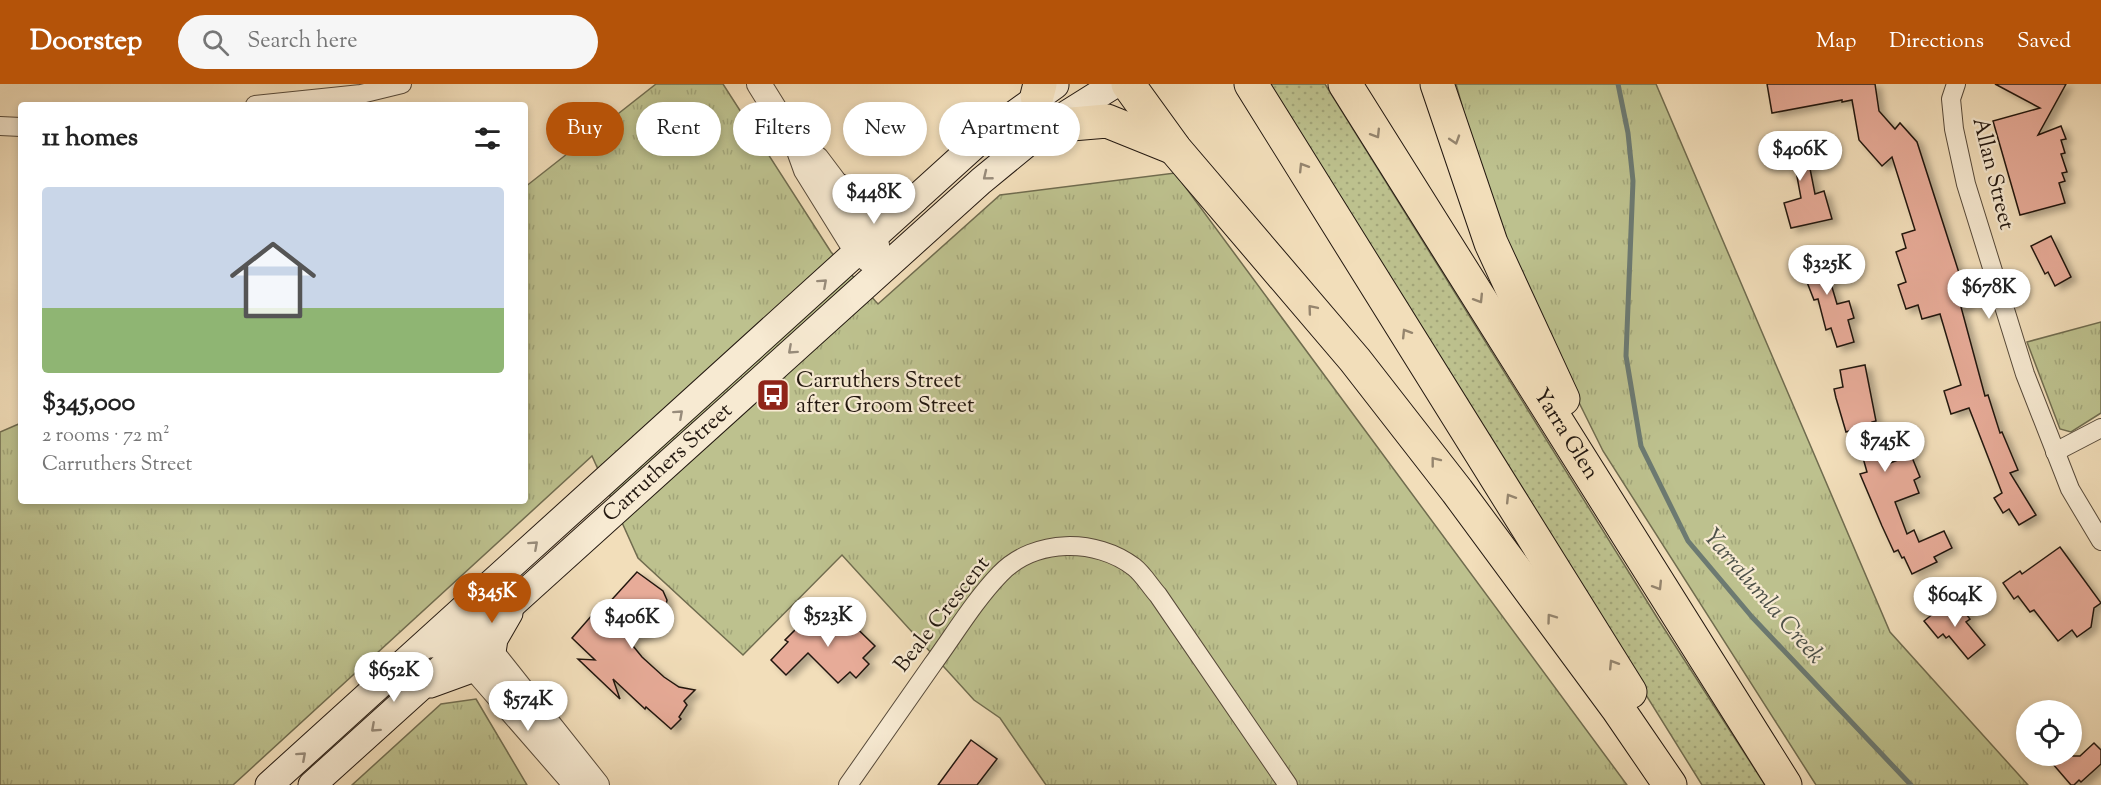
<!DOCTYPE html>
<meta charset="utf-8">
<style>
:root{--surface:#fff;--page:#f6f6f6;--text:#222;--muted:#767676;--accent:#b45309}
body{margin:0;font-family:"Sorts Mill Goudy",serif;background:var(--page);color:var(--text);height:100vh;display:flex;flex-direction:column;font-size:22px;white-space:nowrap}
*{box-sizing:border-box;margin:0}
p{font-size:20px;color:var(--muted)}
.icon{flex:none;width:33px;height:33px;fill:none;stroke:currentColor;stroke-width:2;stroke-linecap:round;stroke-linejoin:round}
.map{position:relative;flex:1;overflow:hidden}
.side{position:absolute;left:18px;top:18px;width:510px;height:402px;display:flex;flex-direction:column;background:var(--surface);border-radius:6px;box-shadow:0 3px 9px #0003}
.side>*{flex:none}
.top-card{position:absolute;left:546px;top:18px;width:570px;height:54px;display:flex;gap:12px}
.buttons{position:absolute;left:2016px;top:616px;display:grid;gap:12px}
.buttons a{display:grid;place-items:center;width:66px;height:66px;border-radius:50%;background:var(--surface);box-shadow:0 3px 9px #0003;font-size:30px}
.price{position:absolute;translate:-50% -51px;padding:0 14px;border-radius:21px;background:#fff;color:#222;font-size:20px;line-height:39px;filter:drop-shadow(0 2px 3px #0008)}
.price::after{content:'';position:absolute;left:50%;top:36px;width:18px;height:14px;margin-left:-9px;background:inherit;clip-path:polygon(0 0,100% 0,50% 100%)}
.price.active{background:var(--accent);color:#fff}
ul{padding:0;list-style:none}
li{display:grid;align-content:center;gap:12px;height:318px;padding:0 24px}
li span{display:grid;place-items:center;height:186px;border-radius:6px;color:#555}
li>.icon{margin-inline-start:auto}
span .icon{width:108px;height:108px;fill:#fffc;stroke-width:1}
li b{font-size:26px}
h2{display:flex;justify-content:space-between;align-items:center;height:72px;padding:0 24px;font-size:26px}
.tag{padding:0 21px;border-radius:27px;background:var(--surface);box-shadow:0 3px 9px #0003;font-size:21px;line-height:54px}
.tag.active{background:var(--accent);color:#fff}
header{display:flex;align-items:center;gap:36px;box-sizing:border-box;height:84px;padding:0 30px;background:var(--accent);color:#fff}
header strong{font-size:28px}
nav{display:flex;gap:33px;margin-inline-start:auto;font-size:21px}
.search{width:420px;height:54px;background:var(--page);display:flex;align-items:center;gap:15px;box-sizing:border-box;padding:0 21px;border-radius:33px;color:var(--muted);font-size:22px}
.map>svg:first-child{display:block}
.grass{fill:url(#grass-dots);stroke:#706c4f;stroke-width:1.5}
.park{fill:url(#park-tufts);stroke:#706c4f;stroke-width:1.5}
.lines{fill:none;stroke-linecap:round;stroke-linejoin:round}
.stream{stroke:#6c7a72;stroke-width:5}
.building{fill:#e7ab98;stroke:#231810;stroke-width:1.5;filter:url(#shadow)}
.minor-casing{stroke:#574a3a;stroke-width:20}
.tertiary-casing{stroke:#574a3a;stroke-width:26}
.secondary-casing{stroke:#231810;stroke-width:29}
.motorway-casing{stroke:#231810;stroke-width:35}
.minor{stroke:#f7ead2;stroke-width:18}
.tertiary{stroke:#f7ead2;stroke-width:24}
.secondary{stroke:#f7ead2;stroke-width:27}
.motorway{stroke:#f2deba;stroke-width:33}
.oneway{stroke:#95856e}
.oneway2{stroke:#988c7b}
.labels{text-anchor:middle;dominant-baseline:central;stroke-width:4.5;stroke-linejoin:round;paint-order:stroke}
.street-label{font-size:22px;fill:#231810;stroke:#f7ead2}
.poi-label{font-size:22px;fill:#231810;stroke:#f7ead2;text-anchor:start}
.water-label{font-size:24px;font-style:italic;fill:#4d5149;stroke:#f7ead2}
</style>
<header>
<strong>Doorstep</strong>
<div class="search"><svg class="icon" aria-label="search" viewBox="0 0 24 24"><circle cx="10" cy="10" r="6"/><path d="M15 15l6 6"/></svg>Search here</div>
<nav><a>Map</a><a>Directions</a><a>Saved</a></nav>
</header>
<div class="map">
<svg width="2101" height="701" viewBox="0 0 2101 701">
<defs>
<pattern id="grass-dots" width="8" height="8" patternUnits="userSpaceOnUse" patternTransform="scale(1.5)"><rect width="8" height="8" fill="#bdc18e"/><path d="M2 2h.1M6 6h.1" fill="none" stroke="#a2a579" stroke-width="1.8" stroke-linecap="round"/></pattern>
<pattern id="park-tufts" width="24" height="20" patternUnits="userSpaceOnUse" patternTransform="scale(1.5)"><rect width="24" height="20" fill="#bdc18e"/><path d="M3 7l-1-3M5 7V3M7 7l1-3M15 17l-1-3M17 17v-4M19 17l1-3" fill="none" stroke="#a2a579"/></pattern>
<filter id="shadow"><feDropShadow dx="6" dy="4" stdDeviation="3" flood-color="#0004"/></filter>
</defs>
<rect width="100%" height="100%" fill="#f2deba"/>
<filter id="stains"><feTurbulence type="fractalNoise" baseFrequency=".00333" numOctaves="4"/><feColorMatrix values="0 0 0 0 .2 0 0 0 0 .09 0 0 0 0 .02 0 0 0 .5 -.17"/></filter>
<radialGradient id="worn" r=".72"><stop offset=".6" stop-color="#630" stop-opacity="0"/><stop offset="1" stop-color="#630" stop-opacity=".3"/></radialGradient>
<polygon class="grass" points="1266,0 1325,0 1658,535 1765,701 1702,701"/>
<g class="park">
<polygon points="656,0 723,0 831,168 878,220 1000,111 1175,89 1627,701 1046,701 1000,634 974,616 842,471 743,571 638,474 592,372 233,701 0,701 0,348 21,339 21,417 525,417 525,103"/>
<polygon points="1456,0 1656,0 1890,548 2028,701 1816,701 1603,367 1500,159"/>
<polygon points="2101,238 2101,329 2071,348 2060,345 2027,258"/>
<polygon points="476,615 527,701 352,701 441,620"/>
</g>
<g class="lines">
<polyline class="stream" points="1618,0 1628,49 1633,97 1626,272 1641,362 1688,457 1752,533 1911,701"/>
</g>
<g class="building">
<polygon points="1767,0 1875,0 1879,27 1895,45 1900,39 1917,58 1969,220 1961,223 1985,312 1988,311 2000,349 2002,348 2018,386 2010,389 2036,431 2019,441 2009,425 2003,429 1994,414 2002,409 1969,324 1951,330 1944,307 1961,301 1940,230 1922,235 1918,221 1906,225 1898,201 1906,198 1896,168 1906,164 1902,150 1915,146 1892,73 1882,82 1859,56 1852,16 1842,18 1842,16 1772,29"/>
<polygon points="1995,0 2066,0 2038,51 2061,42 2066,55 2061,56 2065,69 2061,70 2067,88 2062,89 2065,97 2059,99 2065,119 2020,131 1993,37 2040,24"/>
<polygon points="1803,49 1815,110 1824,107 1832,135 1791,144 1784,119 1801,114 1793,71 1769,75 1765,56"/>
<polygon points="2051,152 2071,193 2055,202 2048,188 2045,190 2031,162"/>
<polygon points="1820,163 1837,220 1849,217 1854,234 1848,236 1854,258 1837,263 1831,244 1826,246 1818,215 1814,216 1796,170"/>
<polygon points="1865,281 1876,337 1872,338 1885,381 1911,371 1920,393 1914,396 1919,409 1895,418 1907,450 1914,446 1919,458 1944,447 1952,464 1934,473 1937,478 1912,490 1904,473 1902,474 1898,466 1894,468 1882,442 1860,390 1867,388 1857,353 1854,354 1852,346 1846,348 1836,314 1834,305 1843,303 1840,286"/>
<polygon points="2060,463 2101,519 2094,524 2091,543 2077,553 2072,546 2058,557 2034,526 2030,528 2018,512 2014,515 2003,499 2020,487 2022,490"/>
<polygon points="637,488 663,507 667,516 665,526 660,533 643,551 629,557 642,573 664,593 679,603 695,606 684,617 687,621 679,633 681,635 671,645 646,623 645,625 613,595 620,615 578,575 595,576 572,554 593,530 596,533"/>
<polygon points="1953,514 1970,535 1966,538 1985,561 1968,575 1949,552 1946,554 1943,550 1938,554 1924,537"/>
<polygon points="836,524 875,562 863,574 869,580 856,594 850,588 838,599 808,569 786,591 771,576 788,558 785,556 800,541 810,550"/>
<polygon points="971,656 997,675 977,701 938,701"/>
<polygon points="2094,659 2101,666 2101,680 2081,698 2079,696 2074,701 2071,701 2046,672 2080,672"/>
</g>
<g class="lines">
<defs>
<g id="minor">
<polyline points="1956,0 1951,15 1954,45 1966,100 2025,290 2070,405 2101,457"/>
<polyline points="255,21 361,10 402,0"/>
<polyline points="0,42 21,43"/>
<polyline points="2055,368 2101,344"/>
<path d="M848,701C876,661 904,621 932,581C954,551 974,517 1000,490C1035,454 1096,454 1134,483C1143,490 1150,502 1158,511L1288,701"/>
</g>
<g id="tertiary">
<polyline points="759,0 797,61 806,86 857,168 882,185"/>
<polyline points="805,66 817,75 875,152 879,171"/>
<polyline points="475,514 467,559 469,578 576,701"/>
<polyline points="423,562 467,559 489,565 597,701"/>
</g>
<g id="secondary">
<path d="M838,103C862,117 888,126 915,115"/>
<polyline points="492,568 494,555 509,529"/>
<polyline points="430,600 474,584"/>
<polyline points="269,701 987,50 1055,1"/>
<path id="s1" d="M312,701L981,97L1048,42L1115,0"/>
</g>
<g id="motorway">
<polyline points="1128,0 1175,65 1355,276 1457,407 1618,625 1670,701"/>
<polyline points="1251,0 1630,608"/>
<path id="s2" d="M1345,0L1785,701"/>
<polyline points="1437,0 1491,159 1563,315"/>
<polyline points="1037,12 1040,0"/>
<polyline points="1048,42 1107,37 1174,64"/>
</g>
</defs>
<use href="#minor" class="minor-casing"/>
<use href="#tertiary" class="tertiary-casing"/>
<use href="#secondary" class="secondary-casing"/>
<use href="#motorway" class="motorway-casing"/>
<use href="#minor" class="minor"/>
<use href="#tertiary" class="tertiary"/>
<use href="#secondary" class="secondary"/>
<use href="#motorway" class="motorway"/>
</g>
<defs><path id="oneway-chevron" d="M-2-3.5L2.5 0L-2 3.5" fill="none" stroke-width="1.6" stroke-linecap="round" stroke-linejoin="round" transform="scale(1.5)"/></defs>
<g class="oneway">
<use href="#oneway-chevron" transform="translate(1376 50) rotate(58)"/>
<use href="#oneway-chevron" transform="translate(1455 56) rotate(72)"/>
<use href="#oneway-chevron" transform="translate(1303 83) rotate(-122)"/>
<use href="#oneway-chevron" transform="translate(1479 215) rotate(58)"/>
<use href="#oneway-chevron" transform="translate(1312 225) rotate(-130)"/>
<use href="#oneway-chevron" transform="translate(1406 249) rotate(-122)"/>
<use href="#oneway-chevron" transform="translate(1435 377) rotate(-128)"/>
<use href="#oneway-chevron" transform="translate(1510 414) rotate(-122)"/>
<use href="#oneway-chevron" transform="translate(1658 502) rotate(58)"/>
<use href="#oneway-chevron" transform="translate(1551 534) rotate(-126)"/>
<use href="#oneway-chevron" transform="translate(1613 580) rotate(-122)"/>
</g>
<g class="oneway2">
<use href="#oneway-chevron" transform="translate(987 92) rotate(141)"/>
<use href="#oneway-chevron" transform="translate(823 199) rotate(-42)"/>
<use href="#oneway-chevron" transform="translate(792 266) rotate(138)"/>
<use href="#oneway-chevron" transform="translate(679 330) rotate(-42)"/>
<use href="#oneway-chevron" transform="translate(534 461) rotate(-42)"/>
<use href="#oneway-chevron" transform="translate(375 644) rotate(138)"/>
<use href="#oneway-chevron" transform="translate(302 672) rotate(-42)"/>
</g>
<defs>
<symbol id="bus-square" viewBox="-11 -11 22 22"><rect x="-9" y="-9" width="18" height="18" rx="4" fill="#8f2418" stroke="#f7ead2"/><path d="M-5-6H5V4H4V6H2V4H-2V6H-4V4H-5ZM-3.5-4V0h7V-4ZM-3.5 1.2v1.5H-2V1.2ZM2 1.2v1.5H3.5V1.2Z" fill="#fff"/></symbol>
</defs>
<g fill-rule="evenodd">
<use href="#bus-square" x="754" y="292" width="38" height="38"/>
</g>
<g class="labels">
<g class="street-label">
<text transform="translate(1992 90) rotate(76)">Allan Street</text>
<text stroke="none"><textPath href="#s2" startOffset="414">Yarra Glen</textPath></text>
<text stroke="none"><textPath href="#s1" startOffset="480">Carruthers Street</textPath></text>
<text transform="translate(943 531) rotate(-52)">Beale Crescent</text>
</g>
<g class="poi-label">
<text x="796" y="298">Carruthers Street<tspan x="796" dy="25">after Groom Street</tspan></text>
</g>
<g class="water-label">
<text transform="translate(1763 513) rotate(49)">Yarralumla Creek</text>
</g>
</g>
<rect width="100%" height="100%" filter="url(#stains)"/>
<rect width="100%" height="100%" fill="url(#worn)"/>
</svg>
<div class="buttons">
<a><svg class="icon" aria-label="locate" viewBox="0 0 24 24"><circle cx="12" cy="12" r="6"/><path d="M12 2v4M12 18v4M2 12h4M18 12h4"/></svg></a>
</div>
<b class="price" style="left:1800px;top:98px">$406K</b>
<b class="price" style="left:874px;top:141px">$448K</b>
<b class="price" style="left:1827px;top:212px">$325K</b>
<b class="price" style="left:1989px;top:236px">$678K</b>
<b class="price" style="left:1885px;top:389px">$745K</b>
<b class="price active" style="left:492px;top:540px">$345K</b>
<b class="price" style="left:1955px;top:544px">$604K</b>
<b class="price" style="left:828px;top:564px">$523K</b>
<b class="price" style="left:632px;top:566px">$406K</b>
<b class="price" style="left:394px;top:619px">$652K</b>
<b class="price" style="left:528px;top:648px">$574K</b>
<div class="top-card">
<a class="tag active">Buy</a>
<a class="tag">Rent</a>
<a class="tag">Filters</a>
<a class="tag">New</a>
<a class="tag">Apartment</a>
</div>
<section class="side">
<h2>11 homes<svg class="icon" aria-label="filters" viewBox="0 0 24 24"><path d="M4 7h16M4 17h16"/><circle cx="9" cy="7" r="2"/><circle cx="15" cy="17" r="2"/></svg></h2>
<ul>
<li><span style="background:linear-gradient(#c9d6e8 65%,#8fb573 0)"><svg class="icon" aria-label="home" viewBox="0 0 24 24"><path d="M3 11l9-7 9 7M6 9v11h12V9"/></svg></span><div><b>$345,000</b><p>2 rooms · 72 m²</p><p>Carruthers Street</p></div></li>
</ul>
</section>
</div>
